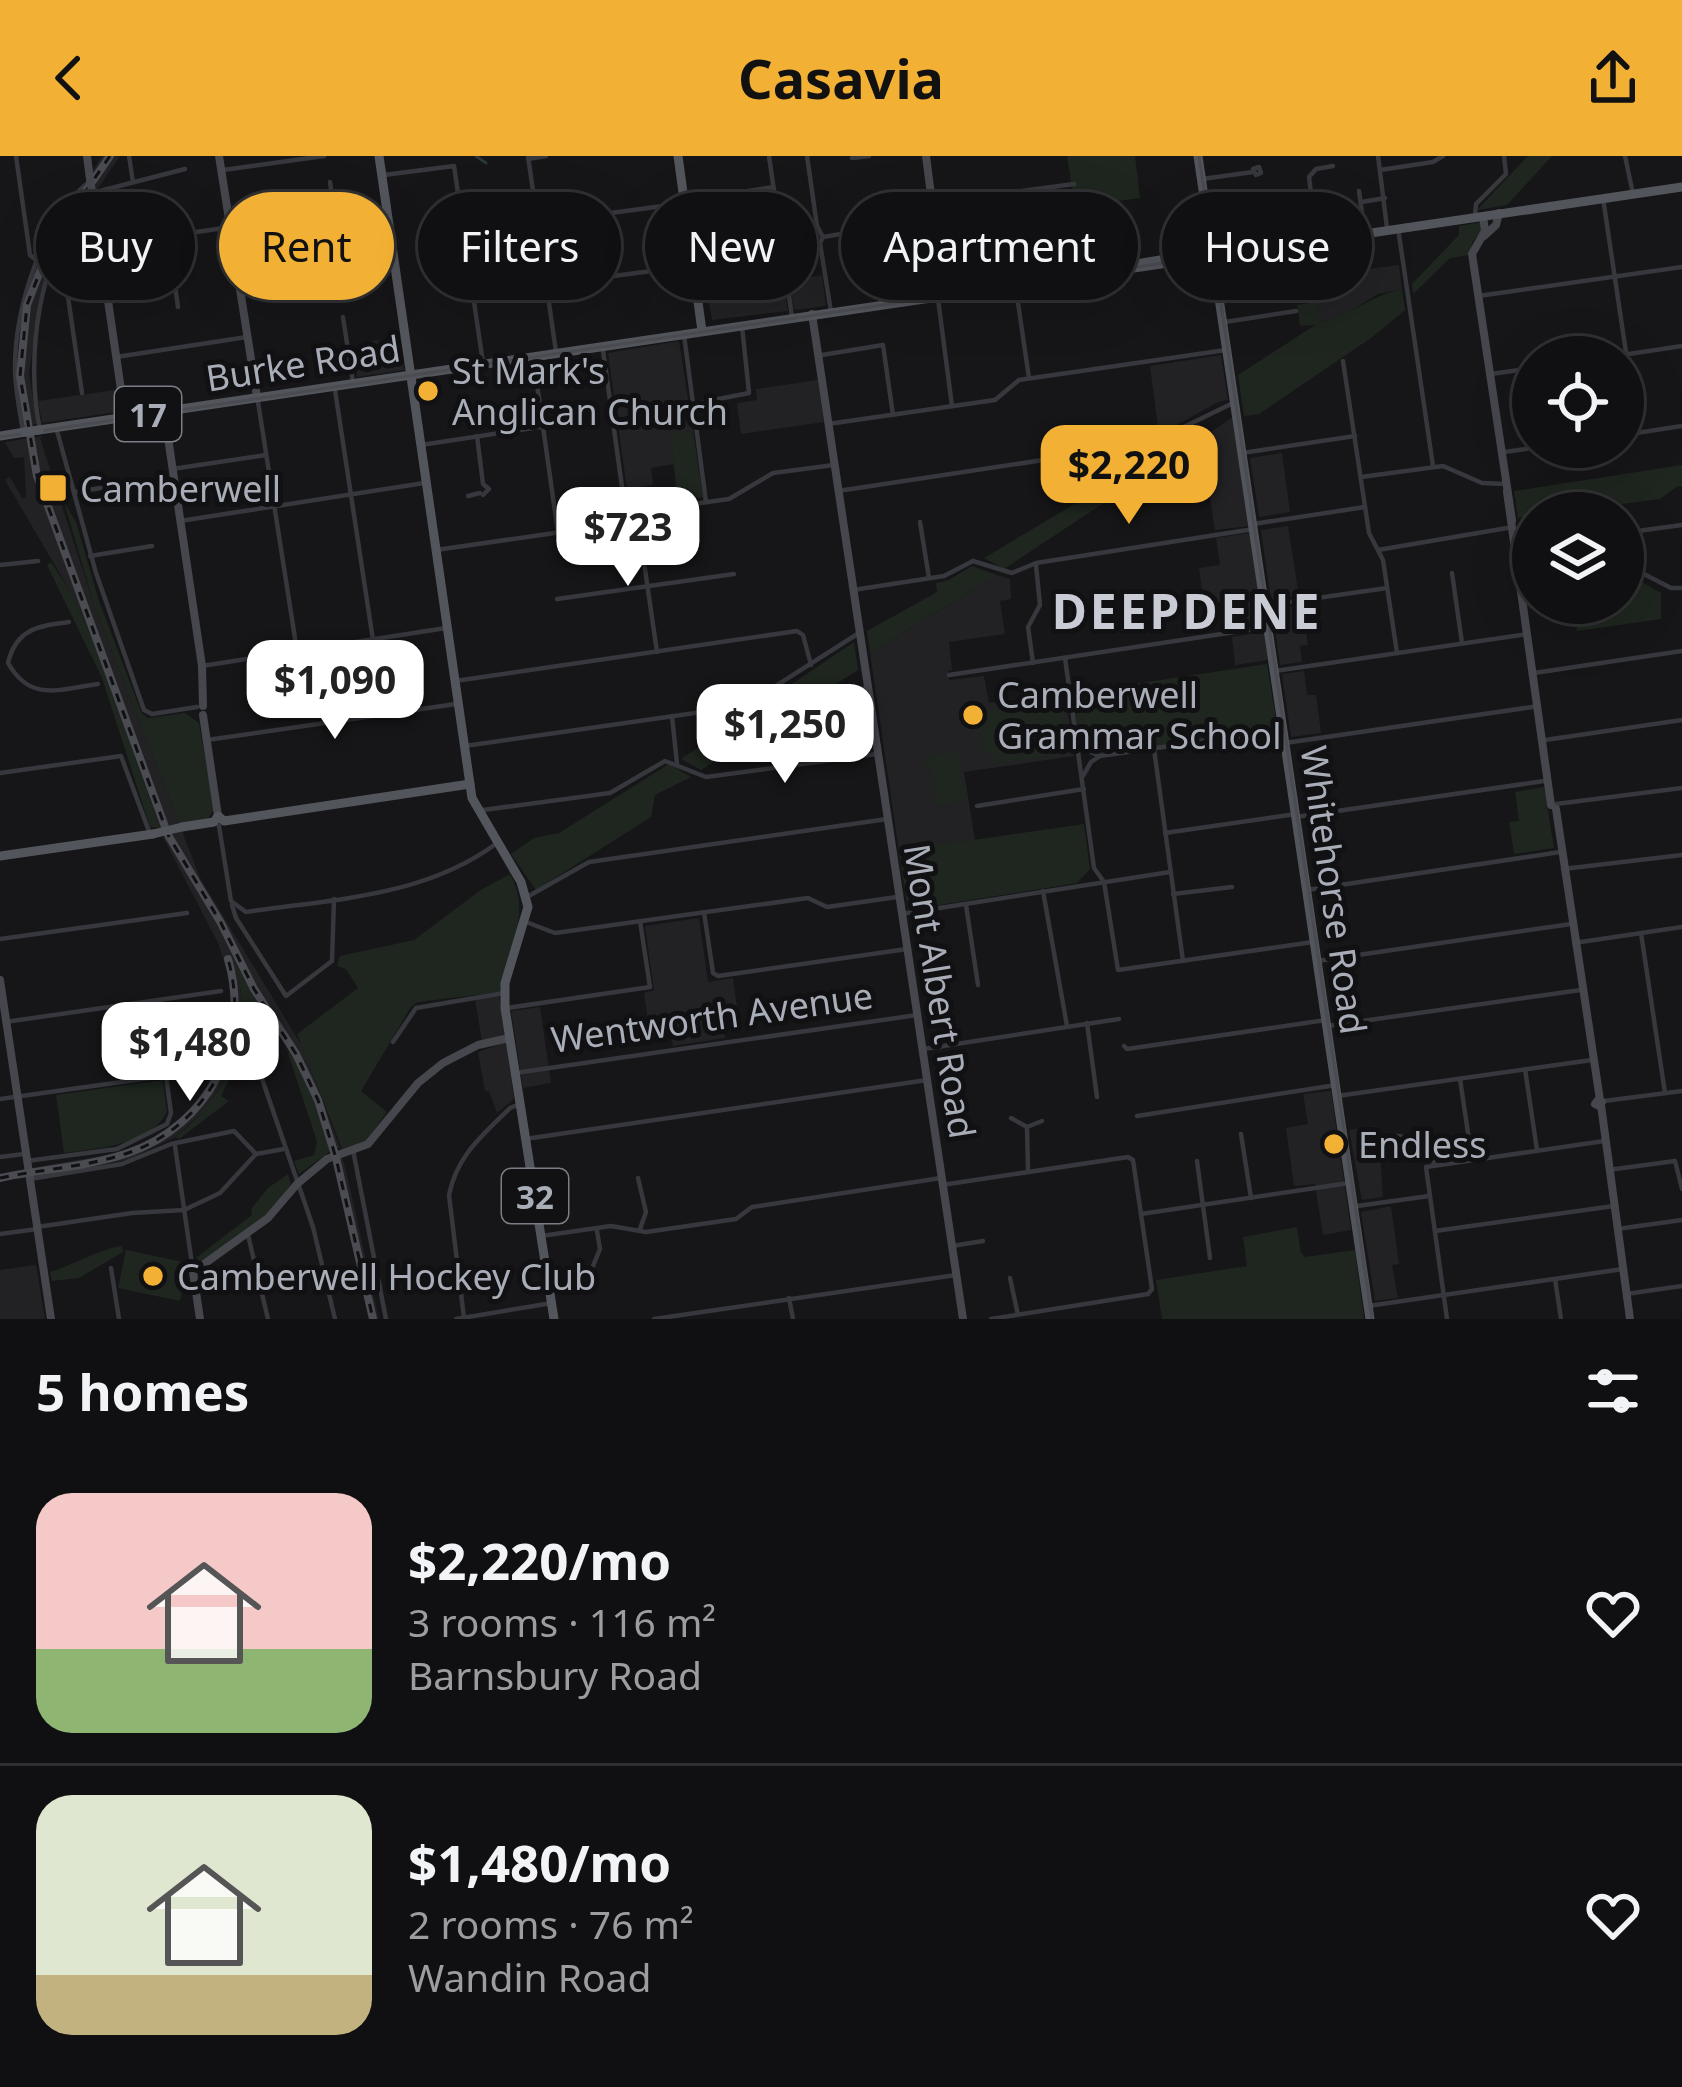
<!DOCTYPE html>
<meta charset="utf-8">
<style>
:root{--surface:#101012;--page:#1e1e20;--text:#f1f3f6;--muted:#9c9d9f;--line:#303032;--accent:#f2b134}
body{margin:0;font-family:"Noto Sans",sans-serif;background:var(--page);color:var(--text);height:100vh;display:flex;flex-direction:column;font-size:45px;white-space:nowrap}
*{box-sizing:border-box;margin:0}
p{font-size:39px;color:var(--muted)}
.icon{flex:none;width:66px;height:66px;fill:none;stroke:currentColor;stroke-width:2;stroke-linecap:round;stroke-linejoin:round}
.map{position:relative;height:1163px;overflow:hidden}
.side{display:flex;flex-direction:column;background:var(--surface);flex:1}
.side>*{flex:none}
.banner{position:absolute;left:36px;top:36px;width:1611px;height:108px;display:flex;gap:24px}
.tools{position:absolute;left:1512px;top:180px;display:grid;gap:24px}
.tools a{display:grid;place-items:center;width:132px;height:132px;border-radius:50%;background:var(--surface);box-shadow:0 12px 48px #0002,0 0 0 3px var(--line);font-size:60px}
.price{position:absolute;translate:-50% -102px;padding:0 27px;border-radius:24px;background:#fff;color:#222;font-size:39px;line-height:78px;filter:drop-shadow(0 3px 6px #0008)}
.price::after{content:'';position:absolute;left:50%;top:72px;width:36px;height:27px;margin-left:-18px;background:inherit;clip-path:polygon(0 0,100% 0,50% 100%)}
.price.selected{background:var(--accent);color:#111}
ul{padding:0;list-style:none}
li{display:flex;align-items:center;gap:36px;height:300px;padding:0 36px}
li+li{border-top:3px solid var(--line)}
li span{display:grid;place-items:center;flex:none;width:336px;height:240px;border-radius:36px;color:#555}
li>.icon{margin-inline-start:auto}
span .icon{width:144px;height:144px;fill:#fffc;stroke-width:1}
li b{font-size:51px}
h2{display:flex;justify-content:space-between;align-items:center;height:144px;padding:0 36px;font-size:51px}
.chip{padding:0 42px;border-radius:54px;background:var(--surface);box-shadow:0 12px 48px #0002,0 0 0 3px var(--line);font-size:42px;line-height:108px}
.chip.selected{background:var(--accent);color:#111}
header{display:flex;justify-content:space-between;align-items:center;height:156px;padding:0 36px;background:var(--accent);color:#111;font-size:54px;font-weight:700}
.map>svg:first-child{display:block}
.built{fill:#222225}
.green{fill:#1e261f}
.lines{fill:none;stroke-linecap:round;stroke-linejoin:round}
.stream{stroke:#2c353c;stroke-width:3}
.street{stroke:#37383d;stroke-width:4.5}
.secondary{stroke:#45474d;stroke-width:8}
.primary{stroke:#53555c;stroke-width:9}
.tram{stroke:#4a4c52;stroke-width:3}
.rail-casing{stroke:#4a4c52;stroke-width:8}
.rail{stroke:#111113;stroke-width:3;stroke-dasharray:9;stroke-linecap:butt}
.secondary-bridge{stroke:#45474d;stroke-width:8}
.primary-bridge{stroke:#53555c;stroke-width:9}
.poi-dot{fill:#f2b134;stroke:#111113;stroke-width:4.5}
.labels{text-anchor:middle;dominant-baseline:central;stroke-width:10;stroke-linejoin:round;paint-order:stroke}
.shield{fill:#111113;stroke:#7b7e86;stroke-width:3}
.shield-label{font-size:33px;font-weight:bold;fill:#a8adb8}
.street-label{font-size:36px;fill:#a8adb8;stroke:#111113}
.poi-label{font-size:36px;fill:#a8adb8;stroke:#111113;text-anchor:start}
.district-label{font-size:48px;font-weight:bold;letter-spacing:3px;fill:#c9ccd4;stroke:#111113}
</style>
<header><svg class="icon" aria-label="back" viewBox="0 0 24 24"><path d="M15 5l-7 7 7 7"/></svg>Casavia<svg class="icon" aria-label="share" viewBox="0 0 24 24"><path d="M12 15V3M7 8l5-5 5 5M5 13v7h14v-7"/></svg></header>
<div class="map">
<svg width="1682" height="1163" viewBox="0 0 1682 1163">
<rect width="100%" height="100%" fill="#161618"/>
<g class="built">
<polygon points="102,0 120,0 63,84 40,139 29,218 37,268 23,270 17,208 29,133 51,83"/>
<polygon points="1364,84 1368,113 1399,109 1402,133 1378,138 1339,162 1319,166 1308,93"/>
<polygon points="822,119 826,150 794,154 789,125"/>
<polygon points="784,129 788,155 712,164 708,142"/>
<polygon points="400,181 404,214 357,221 354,196 371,193 371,185"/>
<polygon points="679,185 693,275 670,279 674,308 651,312 653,329 627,333 608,197"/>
<polygon points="1221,199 1228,244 1218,246 1159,279 1150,210"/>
<polygon points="818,224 824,266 741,278 737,247 757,244 756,233"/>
<polygon points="115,234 117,256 42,267 38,245"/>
<polygon points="1233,261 1249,370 1215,374 1205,312 1159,319 1157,312"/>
<polygon points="43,280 40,282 95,452 179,667 160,672 98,494 70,435 5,324 10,321 22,342 26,341 24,301 14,302 5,286"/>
<polygon points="1282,297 1290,356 1259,361 1250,302"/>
<polygon points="1288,370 1299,440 1271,444 1261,374"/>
<polygon points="1250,377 1262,466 1232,471 1228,445 1204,448 1199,412 1220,409 1216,382"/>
<polygon points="997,419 1010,423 1011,443 1000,445 1005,478 949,486 952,514 948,515 949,524 984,520 989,547 1065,536 1074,600 964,616 975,684 899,696 870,497"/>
<polygon points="1302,449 1308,489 1300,490 1302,506 1280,509 1272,453"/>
<polygon points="1264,476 1268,504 1235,509 1232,481"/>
<polygon points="1304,515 1307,539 1316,539 1321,577 1291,581 1282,518"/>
<polygon points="182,675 200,722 302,890 340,992 332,994 303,915 237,806 242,847 236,893 223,926 206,953 175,981 128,1004 33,1020 32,1012 123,996 152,984 186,961 220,914 231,879 231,827 218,787 163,681"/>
<polygon points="699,762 708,826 733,822 737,851 721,854 725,882 673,890 668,862 648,865 644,837 654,834 645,770"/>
<polygon points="499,840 505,879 482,885 475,843"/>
<polygon points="540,851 551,927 523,932 511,855"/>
<polygon points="506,886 514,943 497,957 489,935 485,935 478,896"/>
<polygon points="1331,935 1351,1074 1323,1079 1315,1028 1294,1030 1286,972 1308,968 1303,938"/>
<polygon points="1378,970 1383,1041 1362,1044 1349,974"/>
<polygon points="342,1001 347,1019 379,1163 371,1163 334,1003"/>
<polygon points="1391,1050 1399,1108 1392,1109 1398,1142 1375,1145 1361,1056"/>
<polygon points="36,1109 45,1163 0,1163 0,1114"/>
</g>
<g class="green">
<polygon points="1067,0 1135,0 1140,42 1075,51"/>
<polygon points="1528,0 1552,0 1507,49 1477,54"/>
<polygon points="1482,66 1483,74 1473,85 1469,99 1450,102 1413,138 1412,128 1459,79 1459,70"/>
<path d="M1402,133L1405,154L1371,182L1259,258L1244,260L1238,219L1315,169L1300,170L1297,149L1316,146L1320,166C1350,160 1372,139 1402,133Z"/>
<polygon points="693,275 703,341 678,345 670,278"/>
<polygon points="1158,298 1163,308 1004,413 984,402"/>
<polygon points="1682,309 1682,331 1678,330 1660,343 1518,362 1514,335"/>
<polygon points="64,346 76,366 99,445 142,558 148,562 185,557 199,567 214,653 208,663 179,667 95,452"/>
<polygon points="51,406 70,435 98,494 160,672 150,671 102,522 47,409"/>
<polygon points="972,410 997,419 870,497 867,475 937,436 936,427 949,424"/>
<polygon points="1640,425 1661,437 1661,463 1577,475 1576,466 1611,447 1623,447 1623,440 1638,433"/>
<polygon points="854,486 858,514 701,614 681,603"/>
<path d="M1267,508L1278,575L1100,600C1068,594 1078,564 1074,537Z"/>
<polygon points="1061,540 1069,596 1002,607 983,595 979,567 987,554"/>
<polygon points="958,596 965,645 937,649 931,614 922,604 927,599 930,608 930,600"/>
<polygon points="669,608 691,621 655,639 651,661 536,734 511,698 534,682 559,677"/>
<polygon points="1544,631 1554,692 1514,698 1509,666 1519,665 1515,636"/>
<polygon points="1084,668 1090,713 1077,727 908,754 899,696 927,691 927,687 939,689"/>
<path d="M510,718C532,757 509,795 500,836L418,846L411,851L361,935L387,956L367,984L342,993L297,878L358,832L346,813L337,810L340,800L414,784L482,733Z"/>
<path d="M237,804L266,856L245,869L240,902L221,940L229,945L179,983L175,981C217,950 241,904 242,851C242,836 237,819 237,804Z"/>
<polygon points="292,894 317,947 332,994 299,1018 294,1005 314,999 317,986 288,897"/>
<path d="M163,924L167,955C153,989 96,993 64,997L56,939Z"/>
<polygon points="288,1018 291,1028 271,1055 198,1108 197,1101 252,1059 251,1053 268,1032"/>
<polygon points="1297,1071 1301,1097 1305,1101 1355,1094 1364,1163 1162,1163 1156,1124 1247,1110 1243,1081"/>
<path d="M122,1090L123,1096L79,1122L52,1125L50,1116C73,1109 102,1092 122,1090Z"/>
<polygon points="126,1094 188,1107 180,1145 118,1132"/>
</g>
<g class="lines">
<polyline class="stream" points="476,0 486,7"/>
<g class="street">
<polyline points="16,0 30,99 36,104"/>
<polyline points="129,0 133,26"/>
<polyline points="528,0 556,196"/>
<polyline points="769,0 792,161"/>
<polyline points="807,0 817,70 823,81 820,87 831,156"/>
<polyline points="1378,0 1387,72"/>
<polyline points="1625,0 1633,38"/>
<polyline points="852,2 869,0"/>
<polyline points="528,3 546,0"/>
<polygon points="1259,11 1261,17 1256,19 1253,13"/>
<polyline points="223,14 324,0"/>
<polyline points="1380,14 1433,6 1443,0"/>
<polyline points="384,19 454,10 483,207"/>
<polyline points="1202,23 1253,16"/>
<polyline points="330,26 343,114"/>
<polyline points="1359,35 1362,57"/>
<polyline points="96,36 185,13"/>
<polyline points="1603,42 1638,277"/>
<polyline points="685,45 773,31"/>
<polyline points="1362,46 1385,42"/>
<polyline points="933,47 1074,28"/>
<polyline points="1475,59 1476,48 1506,18 1504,0"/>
<polyline points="232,64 333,48"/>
<polyline points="537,67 685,47"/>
<polyline points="1398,72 1433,310"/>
<polyline points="168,81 178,151"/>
<polyline points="823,81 935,62"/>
<polyline points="1317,84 1309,21 1316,13 1333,10"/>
<polyline points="100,90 231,71"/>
<polyline points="61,93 82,237"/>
<polyline points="694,108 782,95"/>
<polyline points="546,129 689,110"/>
<polyline points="238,130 393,106"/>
<polyline points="1016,133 1029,222"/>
<polyline points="1478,140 1682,111"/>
<polyline points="938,143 952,250"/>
<polyline points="343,161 353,227"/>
<polyline points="1225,166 1296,155"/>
<polyline points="684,179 706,346"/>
<polyline points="603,194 627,367"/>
<polyline points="822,199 883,189 893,259"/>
<polyline points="533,200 558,377"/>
<polyline points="116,201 247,181"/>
<polyline points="1609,201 1682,190"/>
<polyline points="1343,205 1369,377 1383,404 1397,497"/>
<polyline points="1491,218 1533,212"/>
<polyline points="335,234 373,484"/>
<polyline points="258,246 297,495"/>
<polyline points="693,248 749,237 742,170"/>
<polyline points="828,268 995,244 1019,224 1226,194"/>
<polyline points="56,271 96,417 144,554 152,558 197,551"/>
<path d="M40,273C26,213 35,86 94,51"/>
<path d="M23,276C20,255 15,233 15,212C15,153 42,63 89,26"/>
<polyline points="1623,279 1682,270"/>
<polyline points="477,280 483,328 489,333 483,339"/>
<polyline points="421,289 540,271"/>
<polyline points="1504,296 1540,291"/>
<polyline points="1242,297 1355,280"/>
<polyline points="172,313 266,299"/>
<polyline points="1361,321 1443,310 1482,327 1506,328"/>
<polyline points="838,335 1149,288 1233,247"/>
<polyline points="74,336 142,326"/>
<polyline points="468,340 480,337"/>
<polyline points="180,365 424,327"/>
<polyline points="638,365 657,496"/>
<polyline points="920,366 929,422"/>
<polyline points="1253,368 1365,351"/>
<polyline points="1632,376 1640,416 1671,432 1682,432"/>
<polyline points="1623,377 1682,369"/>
<polyline points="1516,393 1533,391"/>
<polyline points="436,394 638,365 672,351 729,343 773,317 834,309"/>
<polyline points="1378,394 1513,371"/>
<polyline points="90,400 152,390"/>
<polyline points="0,409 38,405"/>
<polyline points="1452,417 1462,487"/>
<polyline points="853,434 944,420 973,405 1012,417 1036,407 1254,373"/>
<polyline points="557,443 734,418"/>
<polyline points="1584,447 1586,462"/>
<polyline points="1268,449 1387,432"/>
<path d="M69,466C38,470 16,473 8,507C31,547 59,533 98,528"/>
<polyline points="1065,502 1094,712 1104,726 1118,814 1313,786"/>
<polyline points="1033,507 1028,471 1040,449 1036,409"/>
<polyline points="202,510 446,472"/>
<polyline points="1275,515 1528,478"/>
<polyline points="1534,517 1682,495"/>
<polyline points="949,519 1268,471"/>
<polyline points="455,525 797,475 803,479 811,509"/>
<polyline points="802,556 827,538 867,532"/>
<polyline points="672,560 677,608"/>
<polyline points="207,584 456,548"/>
<polyline points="1545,584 1682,564"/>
<polyline points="1285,587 1539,550"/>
<polyline points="465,590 744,550 859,477"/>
<polyline points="1081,592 1100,600 1091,606 1083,620"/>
<polyline points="1154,593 1183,805"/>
<polyline points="1100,600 1283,574"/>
<polyline points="0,617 121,600 150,678"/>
<polyline points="1556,648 1682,632"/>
<polyline points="977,650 1084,633"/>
<polyline points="483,654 610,637 665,605 706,621 877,598"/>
<polyline points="1296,661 1544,625"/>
<path d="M219,670L231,745L246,756C333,743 425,741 497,687"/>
<polyline points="1165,677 1296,658"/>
<polyline points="1563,713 1682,699"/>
<polyline points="1307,734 1560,696"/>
<polyline points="1043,735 1067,870"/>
<polyline points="1173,738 1232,731"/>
<polyline points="527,741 589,706 887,663"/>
<polyline points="232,749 236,762 286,840 332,805 334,743"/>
<polyline points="966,749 978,829"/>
<polyline points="704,756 713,817 718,820 907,793"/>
<polyline points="901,758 1170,716"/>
<polyline points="526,766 555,777 808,742 827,751 897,741"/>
<polyline points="1641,777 1665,937"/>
<polyline points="0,783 187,757"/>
<polyline points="1574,787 1682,771"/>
<polyline points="1317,805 1571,768"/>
<polyline points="507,852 650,831 640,765"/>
<polyline points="5,866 221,835"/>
<polyline points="1087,867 1097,941"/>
<polyline points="1327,870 1581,834"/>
<polyline points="393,886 416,852 504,837"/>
<polyline points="1124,890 1127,893 1326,864"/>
<polyline points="924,893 1119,863"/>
<polyline points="1525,913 1537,994"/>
<polyline points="515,917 917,859"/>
<polyline points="261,920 313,1071 335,1163"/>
<polyline points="1460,923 1472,1004"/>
<polyline points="1337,940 1592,904"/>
<polyline points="0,943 214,913"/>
<polyline points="1604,945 1682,935"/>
<polyline points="1137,960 1336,929"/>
<polyline points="1011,962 1027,971"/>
<polyline points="1241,978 1251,1042"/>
<polyline points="1396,980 1421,983 1431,994 1434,1009"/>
<polyline points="525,983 927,924"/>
<polyline points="175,990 193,1115"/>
<polyline points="353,994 386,1163"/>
<polyline points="0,1001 24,998"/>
<polyline points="27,1005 117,993 167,968 171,957 166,920"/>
<polyline points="1197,1005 1210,1102"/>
<polyline points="1608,1014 1675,1005 1682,1033"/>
<polyline points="1028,1015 1027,971 1042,965"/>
<polyline points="638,1022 646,1056 640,1073"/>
<polyline points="30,1023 122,1008 171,988 234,975 256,998"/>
<polyline points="942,1029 1128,1001 1133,1004 1152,1133 1148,1138 991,1163"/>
<polyline points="1357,1050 1429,1040"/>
<polyline points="1141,1058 1349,1027"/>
<polyline points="37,1071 132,1057 184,1054 220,1037 256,998 284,993"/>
<polyline points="1617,1073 1682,1064"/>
<polyline points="1435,1075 1614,1050"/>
<polyline points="0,1078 37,1073"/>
<polyline points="248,1079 268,1163"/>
<polyline points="541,1080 611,1070 646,1076 736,1063 752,1051 941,1022"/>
<polyline points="952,1090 983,1085"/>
<polyline points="111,1112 119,1163"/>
<polyline points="591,1115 600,1093 597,1075"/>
<polyline points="1010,1122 1018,1159"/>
<polyline points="1555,1123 1561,1163"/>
<polyline points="1626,1138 1682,1130"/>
<polyline points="789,1142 793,1163"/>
<polyline points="1368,1150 1623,1113"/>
<path d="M464,1162L449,1039C457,999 483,979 510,952L520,948"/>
<polyline points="456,1163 552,1147"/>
<polyline points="654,1163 956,1119"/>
<polyline points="1447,1163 1426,1011 1604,985"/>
</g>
<g class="secondary">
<polyline points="87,0 90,23"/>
<polyline points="219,0 257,241"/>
<polyline points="926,0 944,139"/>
<polyline points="93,42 125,261"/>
<polyline points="1483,60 1485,75 1472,98 1512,364"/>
<polyline points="1484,80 1496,69 1499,57"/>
<polyline points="812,158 963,1163"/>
<polyline points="164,255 202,510 203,550"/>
<polyline points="1507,336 1551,649"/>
<polyline points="203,559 218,660"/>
<polyline points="1556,653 1600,944"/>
<polyline points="0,824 51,1163"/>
<polygon points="1598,944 1602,946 1599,950 1595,948"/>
<polyline points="1601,949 1630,1163"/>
<polyline points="200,1163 193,1116 268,1062 297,1028 327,1003 368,988 418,927 443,907 478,889 509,882"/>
</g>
<g class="primary">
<polyline points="379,0 472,642 521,726 528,751 505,827 505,852 554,1163"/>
<polyline points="678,0 702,175"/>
<polyline points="1198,0 1370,1163"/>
<polyline points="1130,109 1202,97 1213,100"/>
<polyline points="39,274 1682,31"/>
<polyline points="0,280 25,276"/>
<polyline points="182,671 214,666 218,660 224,665 470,628"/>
<polyline points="0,700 153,678"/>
</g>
<g class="tram">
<polyline points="1199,0 1372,1163"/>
<polyline points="0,281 1177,105"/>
</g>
<defs>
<g id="rail">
<polyline points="110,0 52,84 27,149 20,220 37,320 168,679 221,767 254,833 296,898 318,944 336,1002 373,1163"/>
<path d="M0,1022C42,1013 87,1011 128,997C209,969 252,886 228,803"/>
</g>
</defs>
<use href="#rail" class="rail-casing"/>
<use href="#rail" class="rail"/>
<polyline class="secondary-bridge" points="90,23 93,42"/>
<g class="primary-bridge">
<polyline points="25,276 39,274"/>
<polyline points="153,678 182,671"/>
</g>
</g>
<g class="poi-dot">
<circle cx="428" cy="235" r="12"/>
<rect x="38" y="317" width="30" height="30" rx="6"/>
<circle cx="973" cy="559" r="12"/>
<circle cx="1334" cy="988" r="12"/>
<circle cx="153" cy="1120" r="12"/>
</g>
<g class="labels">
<g class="shield">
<rect x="115" y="231" width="66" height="54" rx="9"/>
<rect x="502" y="1013" width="66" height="54" rx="9"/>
</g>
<g class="shield-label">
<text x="148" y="258">17</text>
<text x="535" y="1040">32</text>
</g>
<g class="street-label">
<text transform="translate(303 207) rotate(-9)">Burke Road</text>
<text transform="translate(1334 734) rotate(82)">Whitehorse Road</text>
<text transform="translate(940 835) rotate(81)">Mont Albert Road</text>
<text transform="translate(712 861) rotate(-8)">Wentworth Avenue</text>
</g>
<g class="poi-label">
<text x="452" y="214">St Mark's<tspan x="452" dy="41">Anglican Church</tspan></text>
<text x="80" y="332">Camberwell</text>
<text x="997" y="538">Camberwell<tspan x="997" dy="41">Grammar School</tspan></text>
<text x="1358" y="988">Endless</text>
<text x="177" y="1120">Camberwell Hockey Club</text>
</g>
<g class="district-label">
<text x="1187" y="454">DEEPDENE</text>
</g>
</g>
</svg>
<div class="tools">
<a><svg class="icon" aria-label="locate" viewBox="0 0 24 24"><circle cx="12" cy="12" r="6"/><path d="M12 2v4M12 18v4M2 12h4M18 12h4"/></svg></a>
<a><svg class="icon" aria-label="layers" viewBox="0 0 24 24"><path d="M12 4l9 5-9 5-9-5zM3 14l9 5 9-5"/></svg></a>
</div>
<b class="price selected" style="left:1129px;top:371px">$2,220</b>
<b class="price" style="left:628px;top:433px">$723</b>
<b class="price" style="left:335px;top:586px">$1,090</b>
<b class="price" style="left:785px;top:630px">$1,250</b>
<b class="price" style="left:190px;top:948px">$1,480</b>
<div class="banner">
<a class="chip">Buy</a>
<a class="chip selected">Rent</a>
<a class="chip">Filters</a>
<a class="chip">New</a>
<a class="chip">Apartment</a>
<a class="chip">House</a>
</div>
</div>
<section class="side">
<h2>5 homes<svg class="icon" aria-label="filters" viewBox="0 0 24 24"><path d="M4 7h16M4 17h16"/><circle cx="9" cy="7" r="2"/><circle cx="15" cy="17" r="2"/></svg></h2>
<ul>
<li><span style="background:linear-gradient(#f6c9c9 65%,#8fb573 0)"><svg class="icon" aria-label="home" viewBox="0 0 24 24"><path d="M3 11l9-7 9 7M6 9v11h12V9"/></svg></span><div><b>$2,220/mo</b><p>3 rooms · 116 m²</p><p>Barnsbury Road</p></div><svg class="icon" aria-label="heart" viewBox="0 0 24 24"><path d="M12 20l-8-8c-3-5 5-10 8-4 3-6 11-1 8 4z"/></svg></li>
<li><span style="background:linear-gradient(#dfe7d0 75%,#c2b280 0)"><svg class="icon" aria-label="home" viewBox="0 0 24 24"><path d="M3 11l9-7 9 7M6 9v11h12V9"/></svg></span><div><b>$1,480/mo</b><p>2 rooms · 76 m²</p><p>Wandin Road</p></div><svg class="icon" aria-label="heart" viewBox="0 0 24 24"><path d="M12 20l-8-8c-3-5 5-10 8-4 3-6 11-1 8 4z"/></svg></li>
</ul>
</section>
